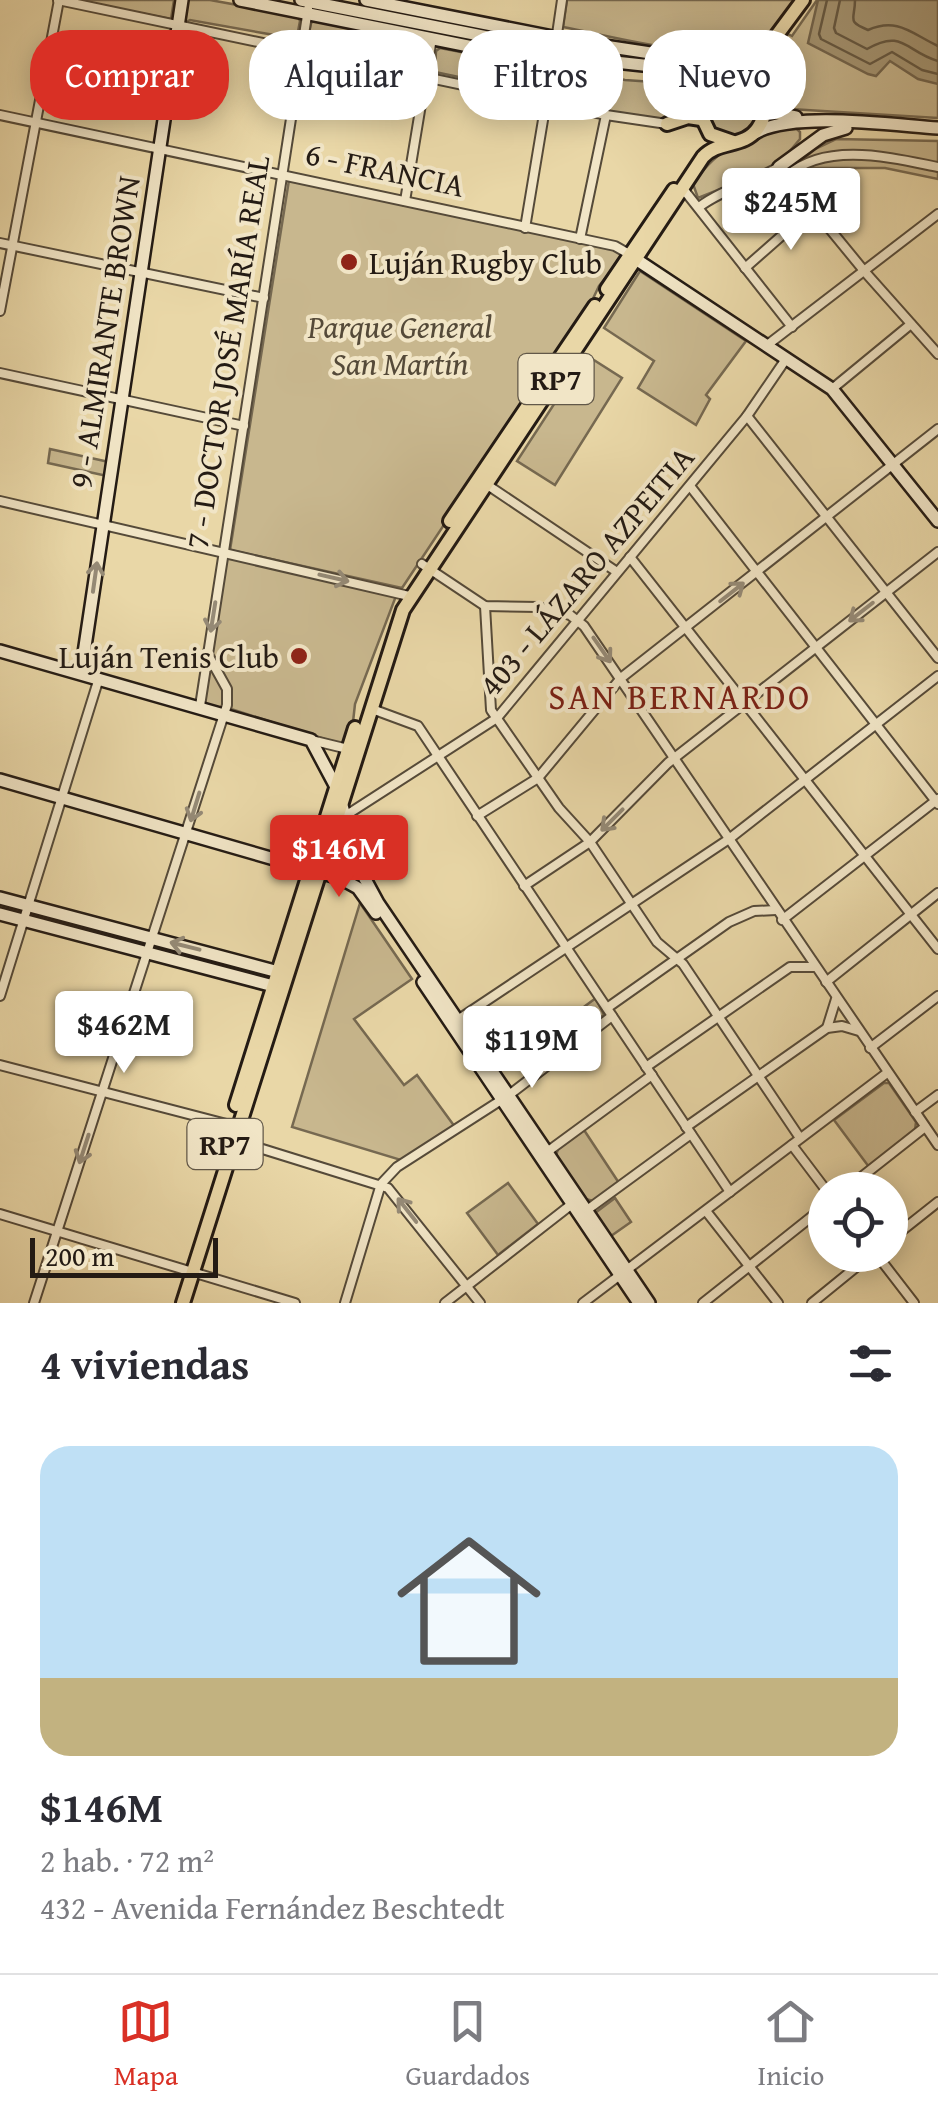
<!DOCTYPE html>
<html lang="es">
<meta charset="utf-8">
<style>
:root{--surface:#fff;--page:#f2f2f3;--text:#2b2b33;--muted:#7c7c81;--line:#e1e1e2;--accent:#d93025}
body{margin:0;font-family:"Gentium Book Plus",serif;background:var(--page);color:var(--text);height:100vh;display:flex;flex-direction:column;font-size:38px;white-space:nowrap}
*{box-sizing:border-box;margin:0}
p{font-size:32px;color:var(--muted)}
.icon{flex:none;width:55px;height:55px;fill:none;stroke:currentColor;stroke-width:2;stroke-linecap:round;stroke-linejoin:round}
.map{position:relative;height:1303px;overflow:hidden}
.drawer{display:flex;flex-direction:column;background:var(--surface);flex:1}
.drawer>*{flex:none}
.hud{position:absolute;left:30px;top:30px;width:880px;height:90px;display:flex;gap:20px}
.controls{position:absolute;left:808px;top:1172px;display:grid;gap:20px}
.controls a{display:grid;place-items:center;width:100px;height:100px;border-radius:50%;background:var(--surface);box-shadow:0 5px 25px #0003;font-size:50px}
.scale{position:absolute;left:30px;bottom:25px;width:188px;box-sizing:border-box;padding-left:10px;border:5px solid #241b14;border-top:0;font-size:28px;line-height:35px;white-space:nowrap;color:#241b14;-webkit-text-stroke:8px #f1e5c6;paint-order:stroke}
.price{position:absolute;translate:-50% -85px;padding:0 22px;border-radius:10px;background:#fff;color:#222;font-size:32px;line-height:65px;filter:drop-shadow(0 2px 5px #0008)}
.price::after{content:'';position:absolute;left:50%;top:60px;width:30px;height:22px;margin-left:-15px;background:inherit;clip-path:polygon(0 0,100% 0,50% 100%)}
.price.on{background:var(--accent);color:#fff}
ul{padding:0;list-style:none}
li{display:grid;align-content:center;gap:20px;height:530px;padding:0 40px}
li span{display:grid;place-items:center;height:310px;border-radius:30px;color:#555}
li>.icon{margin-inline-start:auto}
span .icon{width:180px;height:180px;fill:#fffc;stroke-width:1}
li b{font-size:42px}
h2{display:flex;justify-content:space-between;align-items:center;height:120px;padding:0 40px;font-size:42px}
.chip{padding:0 35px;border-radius:40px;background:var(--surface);box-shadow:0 5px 25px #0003;font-size:35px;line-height:90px}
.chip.on{background:var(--accent);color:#fff}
.dock{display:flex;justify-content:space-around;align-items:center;height:140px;border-top:2px solid var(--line);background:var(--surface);font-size:28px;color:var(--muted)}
.dock a{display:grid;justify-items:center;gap:5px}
.dock .on{color:var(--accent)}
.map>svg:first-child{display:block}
.green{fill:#c8b78e;stroke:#766951;stroke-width:2.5}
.water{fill:#a69775;stroke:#72654e;stroke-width:2.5}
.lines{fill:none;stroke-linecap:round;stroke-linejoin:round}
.shore{stroke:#655944;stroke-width:2.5}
.street-casing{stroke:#554a39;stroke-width:12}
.secondary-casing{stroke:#241b14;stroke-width:16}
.primary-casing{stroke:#241b14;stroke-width:18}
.street{stroke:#f1e5c6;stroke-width:8}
.secondary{stroke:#f1e5c6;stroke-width:11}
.primary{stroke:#e9d7a7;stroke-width:12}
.oneway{stroke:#958a76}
.poi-dot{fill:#8f2418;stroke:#f1e5c6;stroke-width:4}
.labels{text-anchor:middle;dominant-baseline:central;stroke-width:8;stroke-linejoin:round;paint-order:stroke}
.shield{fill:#f1e5c6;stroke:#625849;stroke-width:2.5}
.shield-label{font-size:30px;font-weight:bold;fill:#241b14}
.street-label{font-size:32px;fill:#241b14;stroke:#f1e5c6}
.poi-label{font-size:32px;fill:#241b14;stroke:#f1e5c6;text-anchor:start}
.park-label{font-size:32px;font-style:italic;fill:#554a39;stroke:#f1e5c6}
.neighbourhood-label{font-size:35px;letter-spacing:2.5px;fill:#7a1f14;stroke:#f1e5c6}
</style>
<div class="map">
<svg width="938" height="1303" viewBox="0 0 938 1303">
<rect width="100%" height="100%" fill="#e9d7a7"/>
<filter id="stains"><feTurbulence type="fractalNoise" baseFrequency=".002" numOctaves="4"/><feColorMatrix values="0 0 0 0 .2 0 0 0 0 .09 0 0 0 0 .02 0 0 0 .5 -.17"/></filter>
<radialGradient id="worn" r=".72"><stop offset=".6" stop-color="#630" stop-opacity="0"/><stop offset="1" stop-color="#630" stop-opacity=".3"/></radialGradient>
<g class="green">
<polygon points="72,0 174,0 171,19"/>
<polygon points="187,0 210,0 298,16 300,21 296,42 280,42 274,35 190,20 184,23"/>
<path d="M567,0H794C784,17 772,38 752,46C707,63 611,36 563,27Z"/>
<path d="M817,0H835L938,54V118L790,109C744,97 771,60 788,34L792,36Z"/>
<polygon points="314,21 422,42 421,65 417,67 310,46 307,43 311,23"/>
<polygon points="440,48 544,68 542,92 540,94 435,72 436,51"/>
<path d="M613,52C664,60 713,69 762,53L740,74L716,76Z"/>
<polygon points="561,68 625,80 682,84 689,89 698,116 660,123 557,101 554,92 557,69"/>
<circle cx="733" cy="111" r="26"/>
<path d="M794,126L800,132V139L783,159L763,172L698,198L693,184C720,144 748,136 794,126Z"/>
<polygon points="836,139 938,141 938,179 885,168 793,168 815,149"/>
<polygon points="289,180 620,249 625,254 599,286 590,305 402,588 230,550"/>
<polygon points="640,271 746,341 706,395 710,399 696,425 638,388 654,361 604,328"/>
<polygon points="586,355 622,378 555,485 517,461"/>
<polygon points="50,449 109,462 107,476 48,463"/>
<polygon points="227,557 396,596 355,704 352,731 343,745 231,709 230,688 211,651"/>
<polygon points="208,665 212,665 227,697 222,709 206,704 203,700"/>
<polygon points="338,830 344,832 357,871 352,877 327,867"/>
<polygon points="360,903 412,979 354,1019 404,1085 417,1075 455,1127 404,1161 292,1127"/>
<polygon points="36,912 144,941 144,946 33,918"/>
<polygon points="156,944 271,974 270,979 155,949"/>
<polygon points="596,998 604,1015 587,1027 577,1012"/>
<polygon points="884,1083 889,1083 916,1122 915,1131 869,1167 834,1120"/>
<polygon points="584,1130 619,1183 593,1201 586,1199 556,1156 558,1149"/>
<polygon points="508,1183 538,1224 498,1255 467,1213"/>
<polygon points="615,1198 631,1222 611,1236 595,1213"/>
</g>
<polygon class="water" points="818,0 938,0 938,84 918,79 890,61 876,76 868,74 808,43"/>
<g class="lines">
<g class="shore">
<polyline points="827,0 819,34 821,39 870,64 892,52 922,70 938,74"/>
<path d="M840,0L834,28L836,33L867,49C903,28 906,52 938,61"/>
<path d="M855,0C855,20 846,21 868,30C898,17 912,34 938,46"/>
</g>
<defs>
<g id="street">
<polyline points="58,0 606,115 667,124"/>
<polyline points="556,41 562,0"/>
<polyline points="0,115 615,246 629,254"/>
<path d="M787,176C826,141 892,158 938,167"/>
<polyline points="684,190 792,327"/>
<polyline points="405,201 432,38"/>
<path d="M699,207C723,189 753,182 779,167L865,272L938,354"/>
<polyline points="525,228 553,60"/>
<polyline points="580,239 606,115"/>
<polyline points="0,243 264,298"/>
<polyline points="745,268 812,209"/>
<polyline points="0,311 59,0"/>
<polyline points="766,346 938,214"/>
<polyline points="0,373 244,426"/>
<polyline points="832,389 911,324"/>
<polyline points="747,416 938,658"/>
<polyline points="486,484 617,572"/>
<polyline points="690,486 938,804"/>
<polyline points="0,501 409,596"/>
<polyline points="630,557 938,949"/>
<polyline points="422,564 485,606 538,607 570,615 584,626 938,1145"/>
<polyline points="485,606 491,710 559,808 590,842 657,942 683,964 800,1138"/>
<polyline points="200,706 308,9"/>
<polyline points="372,709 418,726 730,1192"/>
<polyline points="311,740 348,749"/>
<polyline points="345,816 497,718 747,416 786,359"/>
<polyline points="477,816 538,778 621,678 938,429"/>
<polyline points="524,886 590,842 668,763 938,552"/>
<polyline points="782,920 938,799"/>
<polyline points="826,982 938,893"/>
<polyline points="0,996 99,678"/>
<polyline points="607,1008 729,922 754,911 776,910"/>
<polyline points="459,1019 729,839 938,676"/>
<polyline points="827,1028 836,999"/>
<polyline points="870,1048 938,996"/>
<polyline points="0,1065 238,1127"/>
<polyline points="646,1067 790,967 815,967"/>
<polyline points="915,1112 938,1095"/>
<polyline points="686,1127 827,1028 842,1026 859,1031"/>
<polyline points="227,1138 388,1188 480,1303"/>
<polyline points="792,1145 826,1190"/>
<polyline points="547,1152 652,1075"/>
<polyline points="845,1190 925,1127"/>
<polyline points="587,1210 691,1134"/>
<polyline points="706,1211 778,1303"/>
<polyline points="0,1214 295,1303"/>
<polyline points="890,1240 938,1202"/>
<polyline points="877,1255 914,1303"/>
<polyline points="34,1303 227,705 227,689 207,653"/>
<polyline points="345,1303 381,1184 397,1167 509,1095 612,1016"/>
<polyline points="445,1303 572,1204"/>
<polyline points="583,1303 887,1073"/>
<polyline points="703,1303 825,1206"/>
<polyline points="812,1303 871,1255"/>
</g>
<g id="secondary">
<polyline points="240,0 587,70 615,62"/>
<polyline points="301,0 615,62 671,68 721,81"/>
<polyline points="366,0 578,42 677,57 744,54"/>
<polyline points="661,73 692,89 700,106"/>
<polyline points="763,104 775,113 796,117"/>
<path d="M755,133C793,111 892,125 938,128"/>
<polyline points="779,167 823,135 846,128"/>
<polyline points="631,256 832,389 938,521"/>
<polyline points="0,651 311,740 336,787 365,879 378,903 649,1303"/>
<polyline points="81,673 182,0"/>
<polyline points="0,780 340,878 358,888 376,913"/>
<polyline points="0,898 286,974"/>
<polyline points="0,914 281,988"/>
<polyline points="423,982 639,1303"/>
</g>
<g id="primary">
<polyline points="744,54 770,46"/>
<polyline points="734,79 751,70 803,0"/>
<polyline points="667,124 688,117 701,119"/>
<polyline points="607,289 674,190"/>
<polyline points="450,521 595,306"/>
<polyline points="236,1105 355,728"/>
<path d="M183,1303L403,610L703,157C718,140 745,148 758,128C787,85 704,52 700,113L710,134L733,142"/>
</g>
</defs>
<use href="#street" class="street-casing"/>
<use href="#secondary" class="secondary-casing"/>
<use href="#primary" class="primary-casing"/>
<use href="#street" class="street"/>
<use href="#secondary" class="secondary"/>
<use href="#primary" class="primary"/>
</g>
<defs><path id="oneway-shaft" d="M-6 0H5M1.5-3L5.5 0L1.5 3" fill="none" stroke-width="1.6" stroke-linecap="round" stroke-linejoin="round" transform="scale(2.5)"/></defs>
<g class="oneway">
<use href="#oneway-shaft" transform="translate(95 577) rotate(-82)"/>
<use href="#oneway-shaft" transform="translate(334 578) rotate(13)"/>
<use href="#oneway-shaft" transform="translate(732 592) rotate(-38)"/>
<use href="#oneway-shaft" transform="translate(861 612) rotate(142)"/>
<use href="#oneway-shaft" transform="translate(213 617) rotate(99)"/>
<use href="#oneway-shaft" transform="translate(602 650) rotate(55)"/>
<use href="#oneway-shaft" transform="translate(195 807) rotate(107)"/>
<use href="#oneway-shaft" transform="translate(612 820) rotate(135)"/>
<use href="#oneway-shaft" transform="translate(185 946) rotate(-166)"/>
<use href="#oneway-shaft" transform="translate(84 1149) rotate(108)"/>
<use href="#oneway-shaft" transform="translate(407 1210) rotate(-128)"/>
</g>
<g class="poi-dot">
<circle cx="349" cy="262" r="10"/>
<circle cx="299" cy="656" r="10"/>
</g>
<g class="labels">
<g class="shield">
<rect x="518.5" y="354" width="75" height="50" rx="8"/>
<rect x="187.5" y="1119" width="75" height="50" rx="8"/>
</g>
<g class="shield-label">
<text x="556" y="379">RP7</text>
<text x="225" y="1144">RP7</text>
</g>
<g class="street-label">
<text transform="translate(385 169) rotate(12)">6 - FRANCIA</text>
<text transform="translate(104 332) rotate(-81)">9 - ALMIRANTE BROWN</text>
<text transform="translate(227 352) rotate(-81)">7 - DOCTOR JOSÉ MARÍA REAL</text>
<text transform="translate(586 571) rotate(-50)">403 - LÁZARO AZPEITIA</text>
</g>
<g class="poi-label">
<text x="369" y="262">Luján Rugby Club</text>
<text x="279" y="656" text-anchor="end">Luján Tenis Club</text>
</g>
<g class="park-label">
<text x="400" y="326">Parque General<tspan x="400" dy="37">San Martín</tspan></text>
</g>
<g class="neighbourhood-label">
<text x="680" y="696">SAN BERNARDO</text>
</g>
</g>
<rect width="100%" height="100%" filter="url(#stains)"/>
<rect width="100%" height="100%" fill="url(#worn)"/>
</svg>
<div class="controls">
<a><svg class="icon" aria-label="locate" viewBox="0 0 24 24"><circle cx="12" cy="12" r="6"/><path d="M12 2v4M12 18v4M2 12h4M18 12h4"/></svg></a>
</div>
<div class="scale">200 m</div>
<b class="price" style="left:791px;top:253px">$245M</b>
<b class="price on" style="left:339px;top:900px">$146M</b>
<b class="price" style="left:124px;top:1076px">$462M</b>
<b class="price" style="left:532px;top:1091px">$119M</b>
<div class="hud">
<a class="chip on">Comprar</a>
<a class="chip">Alquilar</a>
<a class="chip">Filtros</a>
<a class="chip">Nuevo</a>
</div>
</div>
<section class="drawer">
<h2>4 viviendas<svg class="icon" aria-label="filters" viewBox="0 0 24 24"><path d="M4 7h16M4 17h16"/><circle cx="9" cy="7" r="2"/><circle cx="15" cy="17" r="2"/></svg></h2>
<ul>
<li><span style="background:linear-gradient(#bfe0f5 75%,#c2b280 0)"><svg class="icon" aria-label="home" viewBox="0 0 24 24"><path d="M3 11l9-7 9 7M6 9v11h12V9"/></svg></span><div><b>$146M</b><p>2 hab. · 72 m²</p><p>432 - Avenida Fernández Beschtedt</p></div></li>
</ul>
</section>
<nav class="dock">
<a class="on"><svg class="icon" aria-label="map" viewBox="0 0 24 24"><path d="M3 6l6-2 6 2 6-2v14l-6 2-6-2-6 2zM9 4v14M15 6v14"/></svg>Mapa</a>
<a><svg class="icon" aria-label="saved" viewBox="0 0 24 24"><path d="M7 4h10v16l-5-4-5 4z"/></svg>Guardados</a>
<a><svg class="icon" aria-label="home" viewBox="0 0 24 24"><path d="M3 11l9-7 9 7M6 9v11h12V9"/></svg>Inicio</a>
</nav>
